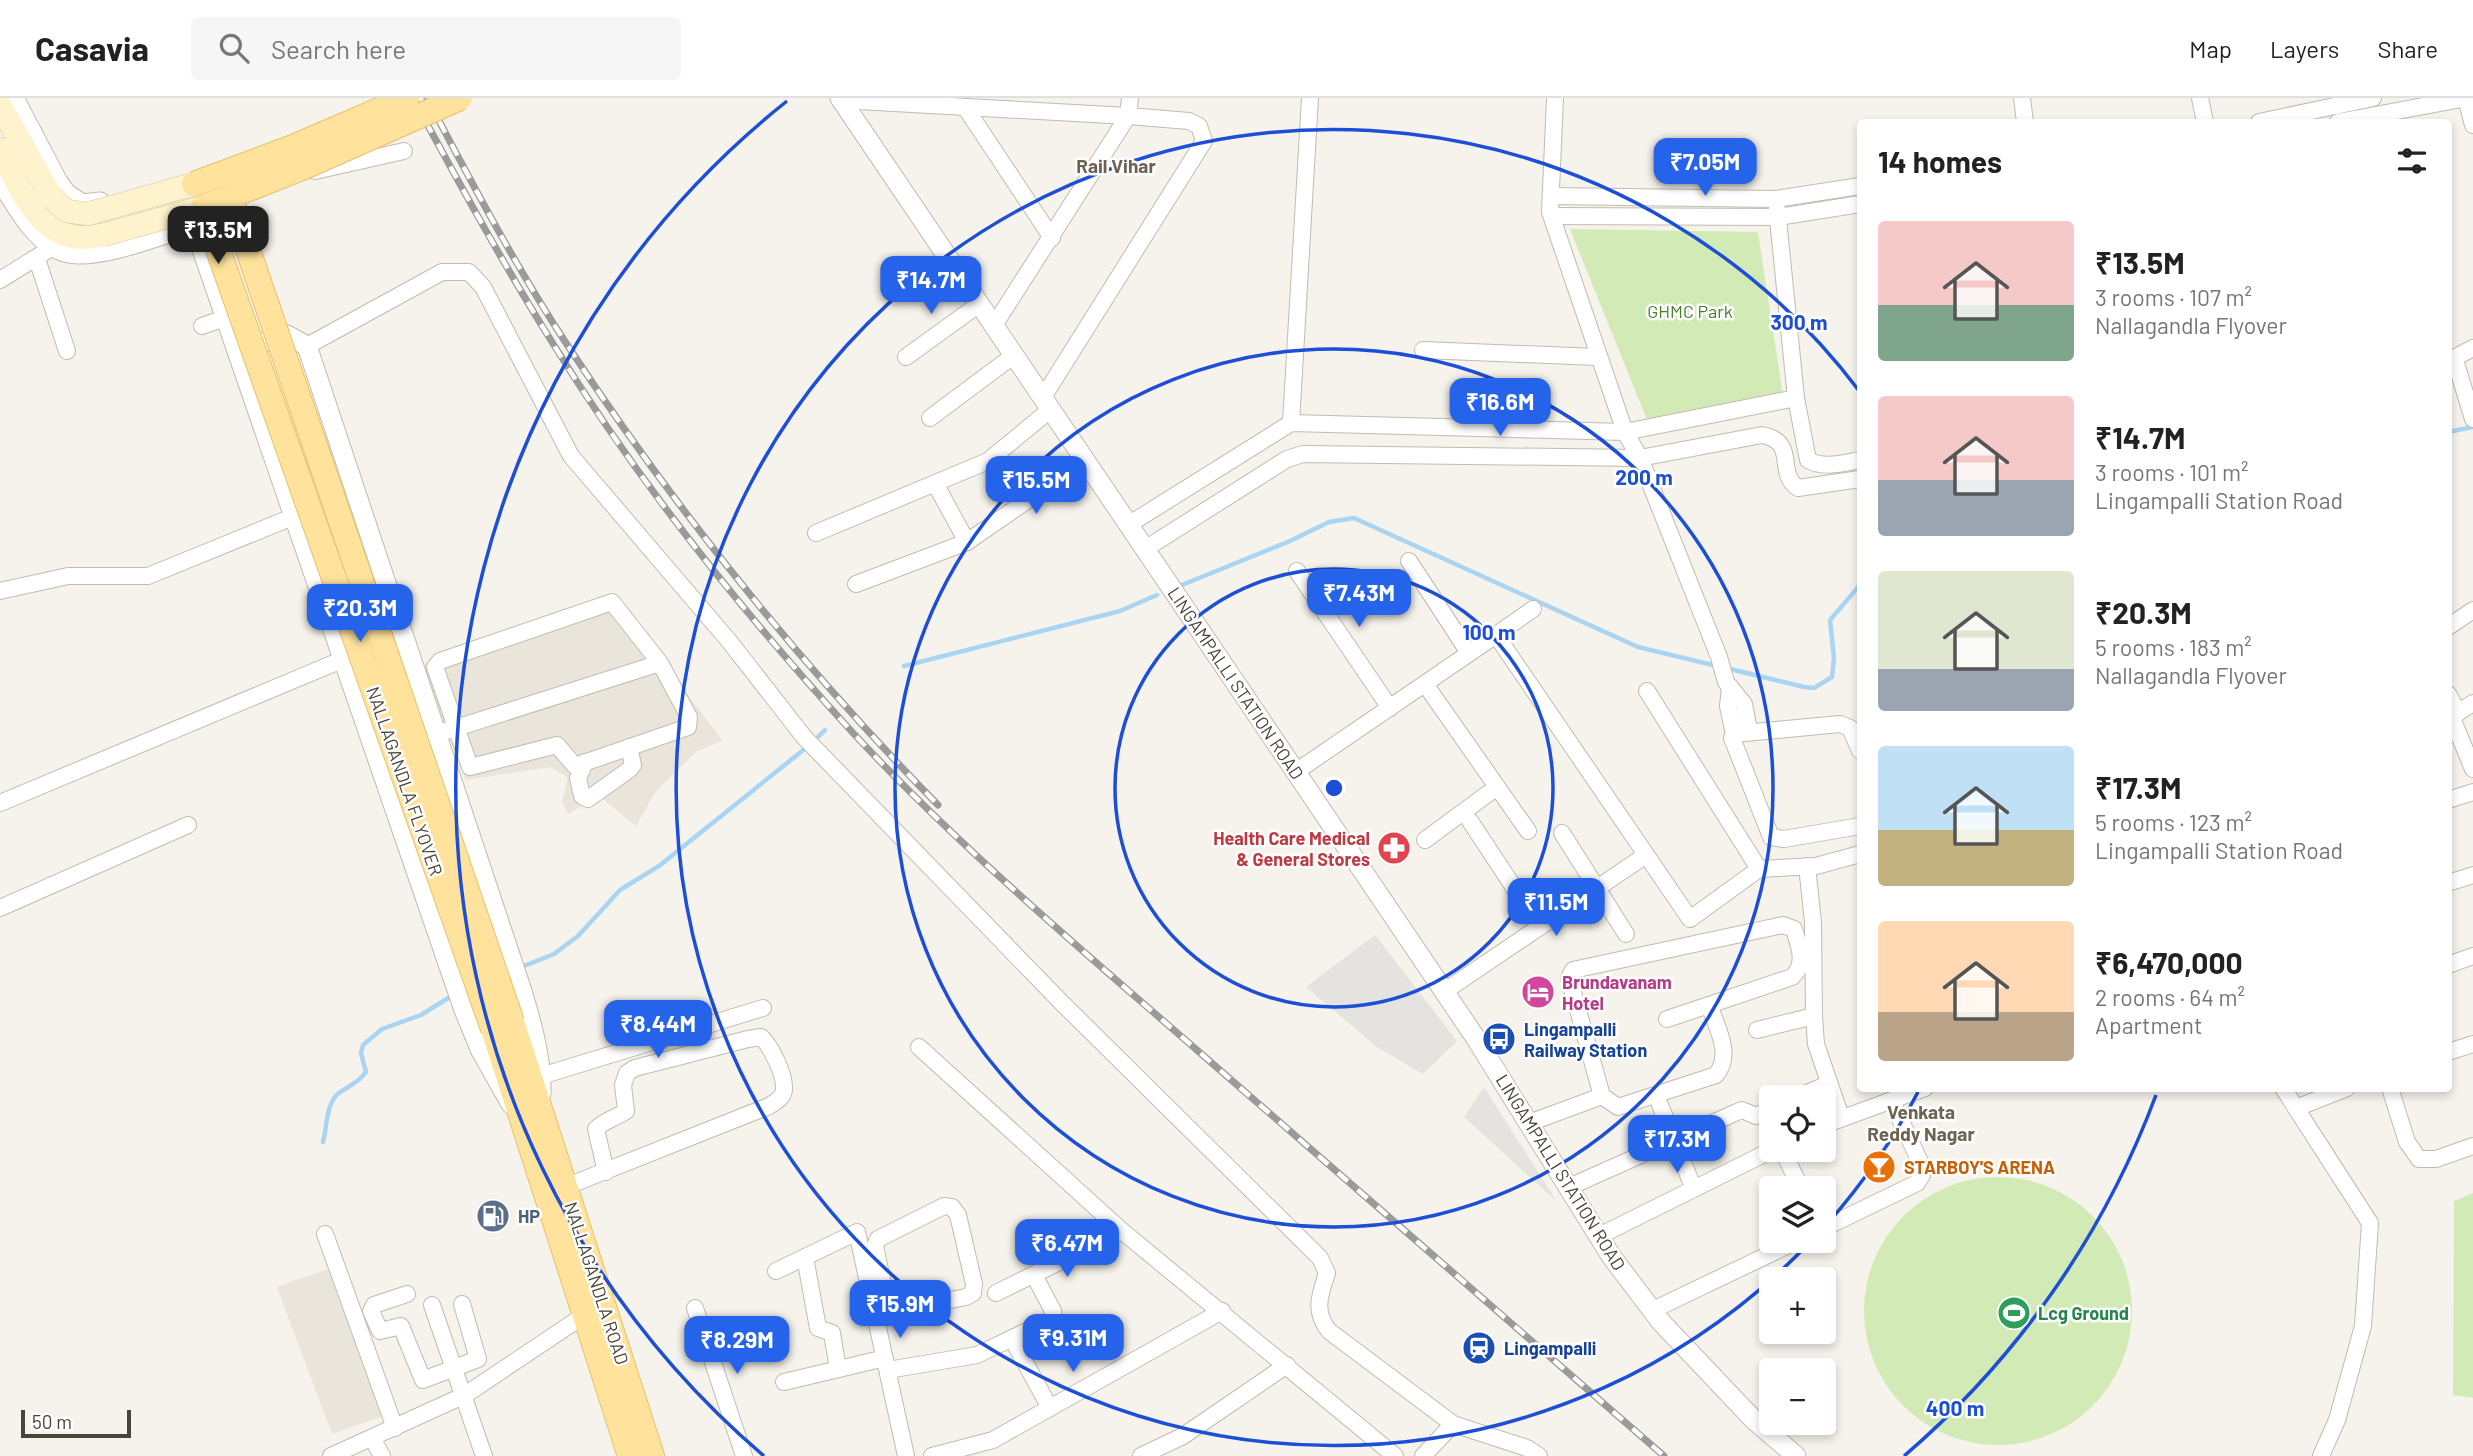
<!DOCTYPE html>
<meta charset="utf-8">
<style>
:root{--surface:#fff;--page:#f6f6f6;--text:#222;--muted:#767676;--line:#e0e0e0;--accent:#2563eb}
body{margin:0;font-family:Barlow,sans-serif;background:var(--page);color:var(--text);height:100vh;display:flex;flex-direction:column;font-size:26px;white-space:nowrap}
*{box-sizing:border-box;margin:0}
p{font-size:23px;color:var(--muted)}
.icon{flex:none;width:38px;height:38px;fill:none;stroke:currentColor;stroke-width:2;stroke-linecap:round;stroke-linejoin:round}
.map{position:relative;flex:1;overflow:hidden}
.drawer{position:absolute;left:1857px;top:21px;width:595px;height:973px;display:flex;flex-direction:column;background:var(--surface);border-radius:7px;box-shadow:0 4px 10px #0003}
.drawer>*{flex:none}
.controls{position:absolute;left:1759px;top:987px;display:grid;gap:14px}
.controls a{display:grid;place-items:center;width:77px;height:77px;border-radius:7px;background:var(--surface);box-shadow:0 4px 10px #0003;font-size:35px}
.scale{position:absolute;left:21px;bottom:18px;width:110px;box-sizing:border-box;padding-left:7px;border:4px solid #4b4439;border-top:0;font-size:19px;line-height:24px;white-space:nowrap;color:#4b4439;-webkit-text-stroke:5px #fff;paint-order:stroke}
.price{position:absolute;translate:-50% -60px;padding:0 16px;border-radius:14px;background:var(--accent);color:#fff;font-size:23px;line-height:46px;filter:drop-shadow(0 2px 4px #0008)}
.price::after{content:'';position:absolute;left:50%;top:42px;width:21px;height:16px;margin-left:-10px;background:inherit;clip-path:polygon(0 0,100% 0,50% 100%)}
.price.on{background:#222;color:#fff}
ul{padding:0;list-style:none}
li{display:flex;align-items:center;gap:21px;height:175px;padding:0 21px}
li span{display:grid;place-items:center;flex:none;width:196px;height:140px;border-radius:7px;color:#555}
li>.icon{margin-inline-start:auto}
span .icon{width:84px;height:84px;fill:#fffc;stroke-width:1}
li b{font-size:30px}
h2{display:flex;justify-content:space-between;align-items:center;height:84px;padding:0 21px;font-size:30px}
header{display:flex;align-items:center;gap:42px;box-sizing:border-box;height:98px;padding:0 35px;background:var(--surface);border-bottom:2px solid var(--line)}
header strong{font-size:33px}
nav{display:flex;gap:38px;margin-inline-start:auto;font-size:24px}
.search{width:490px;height:63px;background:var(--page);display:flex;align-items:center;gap:18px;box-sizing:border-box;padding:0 24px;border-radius:7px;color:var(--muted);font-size:26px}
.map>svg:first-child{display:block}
.residential{fill:#eae5da}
.green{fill:#d2eab5}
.parking{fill:#e5e3e0}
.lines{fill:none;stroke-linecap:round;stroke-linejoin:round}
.stream{stroke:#a9d4f2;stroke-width:4.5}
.minor-casing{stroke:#c2bbae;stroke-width:18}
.tertiary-casing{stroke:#c2bbae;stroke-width:21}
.secondary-casing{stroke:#d6c79b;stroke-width:24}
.primary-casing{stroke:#e6c16a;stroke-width:26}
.minor{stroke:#fff;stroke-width:16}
.tertiary{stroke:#fff;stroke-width:19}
.secondary{stroke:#fff3cd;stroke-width:23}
.primary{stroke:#ffe39c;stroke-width:24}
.rail-casing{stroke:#9a9a9a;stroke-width:7}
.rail{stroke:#fff;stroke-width:4.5;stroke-dasharray:13;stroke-linecap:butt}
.secondary-bridge-casing{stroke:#d6c79b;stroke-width:24;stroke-linecap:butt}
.primary-bridge-casing{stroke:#e6c16a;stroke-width:26;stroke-linecap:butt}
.secondary-bridge{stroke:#fff3cd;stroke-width:23}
.primary-bridge{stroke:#ffe39c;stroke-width:24}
.ring{fill:none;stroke:#1d4ed8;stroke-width:3.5}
.labels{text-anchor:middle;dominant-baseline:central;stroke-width:5;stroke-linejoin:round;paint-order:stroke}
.park-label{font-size:18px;fill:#4a7f2a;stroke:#fff}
.street-label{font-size:18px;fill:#4b4439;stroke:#fff}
.health-label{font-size:18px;font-weight:bold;fill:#be3a42;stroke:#fff;text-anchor:end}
.hotel-label{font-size:18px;font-weight:bold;fill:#b23c85;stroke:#fff;text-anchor:start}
.transit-label{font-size:18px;font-weight:bold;fill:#164399;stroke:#fff;text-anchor:start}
.food-label{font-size:18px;font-weight:bold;fill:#c56008;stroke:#fff;text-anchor:start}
.service-label{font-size:18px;font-weight:bold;fill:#4e5e75;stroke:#fff;text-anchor:start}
.leisure-label{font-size:18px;font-weight:bold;fill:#27864d;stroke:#fff;text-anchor:start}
.neighbourhood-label{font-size:19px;font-weight:bold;fill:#6e6250;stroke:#fff}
.centre{fill:#1d4ed8;stroke:#fff;stroke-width:3.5}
.ring-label{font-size:21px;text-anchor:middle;font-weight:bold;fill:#1d4ed8;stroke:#fff;stroke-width:5;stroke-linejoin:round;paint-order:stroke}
</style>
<header>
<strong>Casavia</strong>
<div class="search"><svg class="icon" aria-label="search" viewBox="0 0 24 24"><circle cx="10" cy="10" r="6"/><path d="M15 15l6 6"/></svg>Search here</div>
<nav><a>Map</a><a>Layers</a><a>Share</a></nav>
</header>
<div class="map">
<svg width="2473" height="1358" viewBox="0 0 2473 1358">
<rect width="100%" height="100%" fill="#f6f3ec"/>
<g class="residential">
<polygon points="614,500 723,643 697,653 656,693 636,728 599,698 568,716 562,704 568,680 551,669 466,682 421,567"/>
<polygon points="328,1171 367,1279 371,1279 386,1317 332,1336 277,1189"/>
</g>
<g class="green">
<polygon points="1570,131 1758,134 1783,298 1647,322"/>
<circle cx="1998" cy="1213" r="134"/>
<polygon points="2473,1095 2473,1300 2453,1297 2454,1103"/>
</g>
<g class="parking">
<polygon points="1375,837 1457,943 1423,976 1377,949 1306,889"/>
<polygon points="1484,989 1557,1104 1464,1019"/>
</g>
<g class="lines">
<g class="stream">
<polyline points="2448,334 2473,329"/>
<polyline points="1182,487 1290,443 1329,424 1354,420 1638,549 1717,568"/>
<polyline points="904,568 1120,513 1157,497"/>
<polyline points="1726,570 1804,589 1814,590 1832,579 1834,560 1830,522 1860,487"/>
<polyline points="814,643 825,632"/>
<polyline points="519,870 554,856 578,838 620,792 659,768 807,649"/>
<path d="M323,1044C327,1030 326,1004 339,995C350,987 358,985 366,974L361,955L363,947L382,931L421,917L453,897"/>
</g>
<defs>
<g id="minor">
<polyline points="1555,0 1550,114 1625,334 1640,360 1719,559 1726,584 1744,606 1749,633"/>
<polyline points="2022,0 2025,24"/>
<polyline points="2200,0 2205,24"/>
<polyline points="2466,0 2473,27"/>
<polyline points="841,2 1128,18 1189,23 1199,28 1204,43 1042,301"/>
<polyline points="965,9 1052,140"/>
<polyline points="2259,24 2373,0"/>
<polyline points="2338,24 2467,0"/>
<polyline points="315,73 404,53"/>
<polyline points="1551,98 1776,101 1860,88"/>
<polyline points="1777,111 1796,300"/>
<polyline points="1552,118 1778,119 1860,106"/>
<polyline points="37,161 67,253"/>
<polyline points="0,182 45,154"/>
<polyline points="202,228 228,219"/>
<polyline points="993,229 1128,18 1130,0"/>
<path d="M307,248L442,174H469L483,189L571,358L729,543L804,639L1060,903L1320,1160L1327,1175C1320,1197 1313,1213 1329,1233L1453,1326L1527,1350L1539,1358"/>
<polyline points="1423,252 1597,259"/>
<polyline points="906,259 978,207"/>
<polyline points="2455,262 2473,321"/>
<polyline points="2448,263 2473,250"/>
<polyline points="930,320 1013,258"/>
<polyline points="1291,325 1310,0"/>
<polyline points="936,387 967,444"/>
<path d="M1128,427L1291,325L1625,334L1796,300L1808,362C1824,371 1843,365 1860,362"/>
<polyline points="816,435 988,363 1050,312"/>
<path d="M1145,451L1287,361L1303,356L1640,360L1762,337C1799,344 1775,375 1798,390L1860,381"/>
<polyline points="1409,463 1469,555"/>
<polyline points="1297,473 1390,610"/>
<polyline points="856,486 967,444 1084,363"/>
<polyline points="0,493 68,478 148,478 295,418"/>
<polyline points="2448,529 2473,512"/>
<polyline points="1496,537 1533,511"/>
<polyline points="1425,586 1528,733"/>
<polyline points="1730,589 1728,608 1734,636"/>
<polyline points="1647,593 1759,771"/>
<polyline points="2448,596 2458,614"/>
<polyline points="2452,620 2473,671"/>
<polyline points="2448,621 2473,605"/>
<polyline points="436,636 456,630 660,565 612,504 440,563 435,569 470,669 557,647 575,668 688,629 689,619 660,565"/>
<polyline points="1860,653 1850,630 1840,626 1734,636 1732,640 1771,739 1784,741 1860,728"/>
<polyline points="585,664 578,680 582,698 588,701 630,671 633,667 629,649"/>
<polyline points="1297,673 1496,537 1690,821 1759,771 1816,768 1860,756"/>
<polyline points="2448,702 2473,694"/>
<polyline points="0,705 344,561"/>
<polyline points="1470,723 1540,829"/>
<polyline points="1562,735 1626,836"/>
<polyline points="1425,742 1497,689"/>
<polyline points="1807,768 1813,824 1814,918"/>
<polyline points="2448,785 2473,777"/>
<polyline points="0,810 188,727"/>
<path d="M1783,827L1794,831C1799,848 1807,866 1792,879L1709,907C1717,930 1733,956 1716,977L1618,1009L1602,998L1569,880L1573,872Z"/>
<polyline points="2448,867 2473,858"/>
<polyline points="1445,893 1646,757"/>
<polyline points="1667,921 1709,907"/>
<polyline points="1757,932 1814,918 1816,946 1841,1019"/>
<polyline points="919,949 1122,1133 1395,1358"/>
<polyline points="2448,954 2473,946"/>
<polyline points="541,978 763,910"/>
<polyline points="2283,990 2370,1125 2363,1228 2337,1322 2321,1358"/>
<polyline points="2390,990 2407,1044 2419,1061 2436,1061 2473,1048"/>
<polyline points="1798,999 1828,986"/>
<polyline points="1660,1007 1693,1089"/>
<polyline points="2296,1010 2347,990"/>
<polyline points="1529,1025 1602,998"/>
<polyline points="1824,1027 1925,990"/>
<polyline points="1782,1052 1801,1090"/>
<path d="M565,1089L769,1008C775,1004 784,1000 784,991C785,977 771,948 761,939L748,941L635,970L627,975L623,987L626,1013C616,1020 605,1022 596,1031L606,1074"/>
<polyline points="1569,1089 1737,1014 1742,1012 1756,1018 1771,1011"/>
<polyline points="1824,1130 1917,1085 1922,1077 1921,1066 1892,1004"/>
<polyline points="325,1136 395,1330"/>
<polyline points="1599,1138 1772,1052"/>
<polyline points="805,1159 818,1230 832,1235 838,1271"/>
<polyline points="776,1173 857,1134 906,1358"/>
<polyline points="996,1195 1122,1133"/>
<polyline points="407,1196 374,1207 371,1213 380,1233 401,1228 423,1282 478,1261 462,1206"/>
<polyline points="432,1207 484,1358"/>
<polyline points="695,1210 744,1358"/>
<polyline points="1653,1212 1797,1143"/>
<polyline points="875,1217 966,1199 973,1195 974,1186 958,1117 952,1109 944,1108 878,1141 875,1148 885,1196"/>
<polyline points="1017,1250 1050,1310"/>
<polyline points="888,1272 977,1257 1054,1220 1053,1213 1034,1177"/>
<polyline points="784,1284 885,1260"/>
<polyline points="372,1340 382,1358"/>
<polyline points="331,1358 465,1297 586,1216"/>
<polyline points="932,1358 993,1342 1222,1213"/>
<polyline points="1141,1358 1183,1338 1287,1267"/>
<polyline points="1423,1358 1453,1326"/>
</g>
<g id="tertiary">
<polyline points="14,0 58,84 66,95 82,106 100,104"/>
<polyline points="840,0 1475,939 1611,1158 1661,1224 1753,1321 1796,1358"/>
<path d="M0,82C15,106 35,145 64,154C94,163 156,139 186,129H193L196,134L464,912L480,951L511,1006"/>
<path d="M239,252L287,237L307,248L522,893C532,927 542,961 541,996"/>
</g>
<g id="secondary">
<polyline points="0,7 52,100"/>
<path d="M0,51C23,95 42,152 103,137"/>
</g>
<g id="primary">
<polyline points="512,924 652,1358"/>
<polyline points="493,931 630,1358"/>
</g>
</defs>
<use href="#minor" class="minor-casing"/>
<use href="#tertiary" class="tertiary-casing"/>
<use href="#secondary" class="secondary-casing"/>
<use href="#primary" class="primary-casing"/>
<use href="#minor" class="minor"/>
<use href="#tertiary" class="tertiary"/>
<use href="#secondary" class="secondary"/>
<use href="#primary" class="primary"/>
<defs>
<g id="rail">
<path d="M413,0C458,83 502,164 552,244C638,384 743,515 854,636C960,750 1081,851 1198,953C1353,1088 1509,1223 1664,1358"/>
<path d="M427,0C471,83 514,166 566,245C674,410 800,566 938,707"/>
</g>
</defs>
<use href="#rail" class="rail-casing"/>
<use href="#rail" class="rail"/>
<defs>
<g id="secondary-bridge">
<polyline points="52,100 67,113 87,116 194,86"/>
<polyline points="103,137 203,109"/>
</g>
<g id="primary-bridge">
<polyline points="460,0 302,70 203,109 493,931"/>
<polyline points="194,86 293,49 407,0"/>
<polyline points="230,99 512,924"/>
</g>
</defs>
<use href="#secondary-bridge" class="secondary-bridge-casing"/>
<use href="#primary-bridge" class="primary-bridge-casing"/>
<use href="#secondary-bridge" class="secondary-bridge"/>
<use href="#primary-bridge" class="primary-bridge"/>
</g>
<g class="ring">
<circle cx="1334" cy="690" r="219"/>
<circle cx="1334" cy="690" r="439"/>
<path d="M1918 994A658 658 0 0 1 1827 1126M1811 1143A658 658 0 1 1 1860 294"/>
<path d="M2156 997A878 878 0 0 1 1904 1358M764 1358A878 878 0 0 1 787 3"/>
</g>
<defs>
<symbol id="pharmacy-disc" viewBox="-11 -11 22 22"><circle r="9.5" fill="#e0444e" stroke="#fff"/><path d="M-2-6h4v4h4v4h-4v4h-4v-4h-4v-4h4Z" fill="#fff"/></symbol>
<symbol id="hotel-disc" viewBox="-11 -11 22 22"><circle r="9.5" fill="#d1479c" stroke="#fff"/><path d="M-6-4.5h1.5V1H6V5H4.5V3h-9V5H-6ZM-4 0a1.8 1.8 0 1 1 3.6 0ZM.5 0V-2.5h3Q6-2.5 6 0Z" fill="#fff"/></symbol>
<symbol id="bus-disc" viewBox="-11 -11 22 22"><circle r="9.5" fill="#1a4fb4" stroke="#fff"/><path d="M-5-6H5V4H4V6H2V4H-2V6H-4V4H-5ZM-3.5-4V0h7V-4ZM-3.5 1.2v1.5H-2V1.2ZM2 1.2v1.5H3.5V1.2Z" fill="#fff"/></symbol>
<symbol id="bar-disc" viewBox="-11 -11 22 22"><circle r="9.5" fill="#e8710a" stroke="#fff"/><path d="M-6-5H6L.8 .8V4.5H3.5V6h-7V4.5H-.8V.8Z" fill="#fff"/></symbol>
<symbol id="fuel-disc" viewBox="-11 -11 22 22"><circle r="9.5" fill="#5c6f8a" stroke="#fff"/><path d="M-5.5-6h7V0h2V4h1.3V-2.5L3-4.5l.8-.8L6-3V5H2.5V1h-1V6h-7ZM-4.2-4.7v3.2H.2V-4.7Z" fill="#fff"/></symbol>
<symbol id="stadium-disc" viewBox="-11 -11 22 22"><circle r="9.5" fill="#2e9e5b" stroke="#fff"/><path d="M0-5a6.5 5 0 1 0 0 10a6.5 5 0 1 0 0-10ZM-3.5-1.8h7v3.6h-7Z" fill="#fff"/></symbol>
<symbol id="station-disc" viewBox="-11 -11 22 22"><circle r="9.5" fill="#1a4fb4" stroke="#fff"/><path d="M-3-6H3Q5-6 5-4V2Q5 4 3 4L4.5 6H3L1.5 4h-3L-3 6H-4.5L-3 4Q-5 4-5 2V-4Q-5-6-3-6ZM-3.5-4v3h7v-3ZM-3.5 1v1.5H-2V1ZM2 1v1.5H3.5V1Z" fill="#fff"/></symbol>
</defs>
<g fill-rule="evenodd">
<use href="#pharmacy-disc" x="1375" y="731" width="38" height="38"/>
<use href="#hotel-disc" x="1519" y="875" width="38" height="38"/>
<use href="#bus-disc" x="1480" y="922" width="38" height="38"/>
<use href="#bar-disc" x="1860" y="1050" width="38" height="38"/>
<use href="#fuel-disc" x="474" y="1099" width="38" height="38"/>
<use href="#stadium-disc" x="1995" y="1196" width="38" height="38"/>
<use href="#station-disc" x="1460" y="1231" width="38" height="38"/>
</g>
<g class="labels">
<g class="park-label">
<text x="1690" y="213">GHMC Park</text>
</g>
<g class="street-label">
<text transform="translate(1236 585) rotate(56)">LINGAMPALLI STATION ROAD</text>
<text transform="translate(405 683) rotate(71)">NALLAGANDLA FLYOVER</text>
<text transform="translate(1561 1074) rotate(58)">LINGAMPALLI STATION ROAD</text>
<text transform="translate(597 1185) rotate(72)">NALLAGANDLA ROAD</text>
</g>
<g class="health-label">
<text x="1370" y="740">Health Care Medical<tspan x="1370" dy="21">&amp; General Stores</tspan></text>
</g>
<g class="hotel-label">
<text x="1562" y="884">Brundavanam<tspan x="1562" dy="21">Hotel</tspan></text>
</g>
<g class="transit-label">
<text x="1524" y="931">Lingampalli<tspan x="1524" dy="21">Railway Station</tspan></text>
<text x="1504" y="1250">Lingampalli</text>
</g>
<g class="food-label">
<text x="1904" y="1069">STARBOY'S ARENA</text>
</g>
<g class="service-label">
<text x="518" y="1118">HP</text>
</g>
<g class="leisure-label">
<text x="2038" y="1215">Lcg Ground</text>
</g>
<g class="neighbourhood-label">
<text x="1116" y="67">Rail Vihar</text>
<text x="1921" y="1013">Venkata<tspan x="1921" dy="22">Reddy Nagar</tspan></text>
</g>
</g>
<circle cx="1334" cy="690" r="10" class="centre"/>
<g class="ring-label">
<text x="1799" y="232">300 m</text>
<text x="1644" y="387">200 m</text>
<text x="1489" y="542">100 m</text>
<text x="1955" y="1318">400 m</text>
</g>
</svg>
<div class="controls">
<a><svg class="icon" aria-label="locate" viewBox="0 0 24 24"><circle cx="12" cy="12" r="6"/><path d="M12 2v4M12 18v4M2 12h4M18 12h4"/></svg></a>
<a><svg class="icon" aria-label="layers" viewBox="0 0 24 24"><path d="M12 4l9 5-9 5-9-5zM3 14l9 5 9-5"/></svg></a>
<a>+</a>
<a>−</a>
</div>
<div class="scale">50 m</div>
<b class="price" style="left:1705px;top:100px">₹7.05M</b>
<b class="price on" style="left:218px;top:168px">₹13.5M</b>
<b class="price" style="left:931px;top:218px">₹14.7M</b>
<b class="price" style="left:1500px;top:340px">₹16.6M</b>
<b class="price" style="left:1036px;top:418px">₹15.5M</b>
<b class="price" style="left:1359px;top:531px">₹7.43M</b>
<b class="price" style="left:360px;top:546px">₹20.3M</b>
<b class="price" style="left:1556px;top:840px">₹11.5M</b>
<b class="price" style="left:658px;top:962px">₹8.44M</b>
<b class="price" style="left:1677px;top:1077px">₹17.3M</b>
<b class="price" style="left:1067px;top:1181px">₹6.47M</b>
<b class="price" style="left:900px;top:1242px">₹15.9M</b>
<b class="price" style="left:1073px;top:1276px">₹9.31M</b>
<b class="price" style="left:737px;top:1278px">₹8.29M</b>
<section class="drawer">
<h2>14 homes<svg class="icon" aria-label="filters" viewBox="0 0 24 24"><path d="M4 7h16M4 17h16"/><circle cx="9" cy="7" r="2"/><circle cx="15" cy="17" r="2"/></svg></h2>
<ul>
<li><span style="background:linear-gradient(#f6c9c9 60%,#7fa58c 0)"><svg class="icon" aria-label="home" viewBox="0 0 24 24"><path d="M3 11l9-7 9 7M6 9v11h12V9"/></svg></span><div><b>₹13.5M</b><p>3 rooms · 107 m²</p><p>Nallagandla Flyover</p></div></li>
<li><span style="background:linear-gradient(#f6c9c9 60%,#9aa5b1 0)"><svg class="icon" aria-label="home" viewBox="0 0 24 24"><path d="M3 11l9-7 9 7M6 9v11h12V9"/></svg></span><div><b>₹14.7M</b><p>3 rooms · 101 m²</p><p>Lingampalli Station Road</p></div></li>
<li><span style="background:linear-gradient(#dfe7d0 70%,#9aa5b1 0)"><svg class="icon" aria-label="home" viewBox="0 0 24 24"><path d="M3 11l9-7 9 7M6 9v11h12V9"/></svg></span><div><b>₹20.3M</b><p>5 rooms · 183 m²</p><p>Nallagandla Flyover</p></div></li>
<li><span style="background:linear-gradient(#bfe0f5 60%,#c2b280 0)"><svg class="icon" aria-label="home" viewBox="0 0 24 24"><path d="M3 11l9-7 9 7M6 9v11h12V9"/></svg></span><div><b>₹17.3M</b><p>5 rooms · 123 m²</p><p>Lingampalli Station Road</p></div></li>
<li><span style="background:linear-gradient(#ffd9b3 65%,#b9a48a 0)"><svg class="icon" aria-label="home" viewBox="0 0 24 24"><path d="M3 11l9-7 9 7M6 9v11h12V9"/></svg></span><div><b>₹6,470,000</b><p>2 rooms · 64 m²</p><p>Apartment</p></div></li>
</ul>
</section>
</div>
